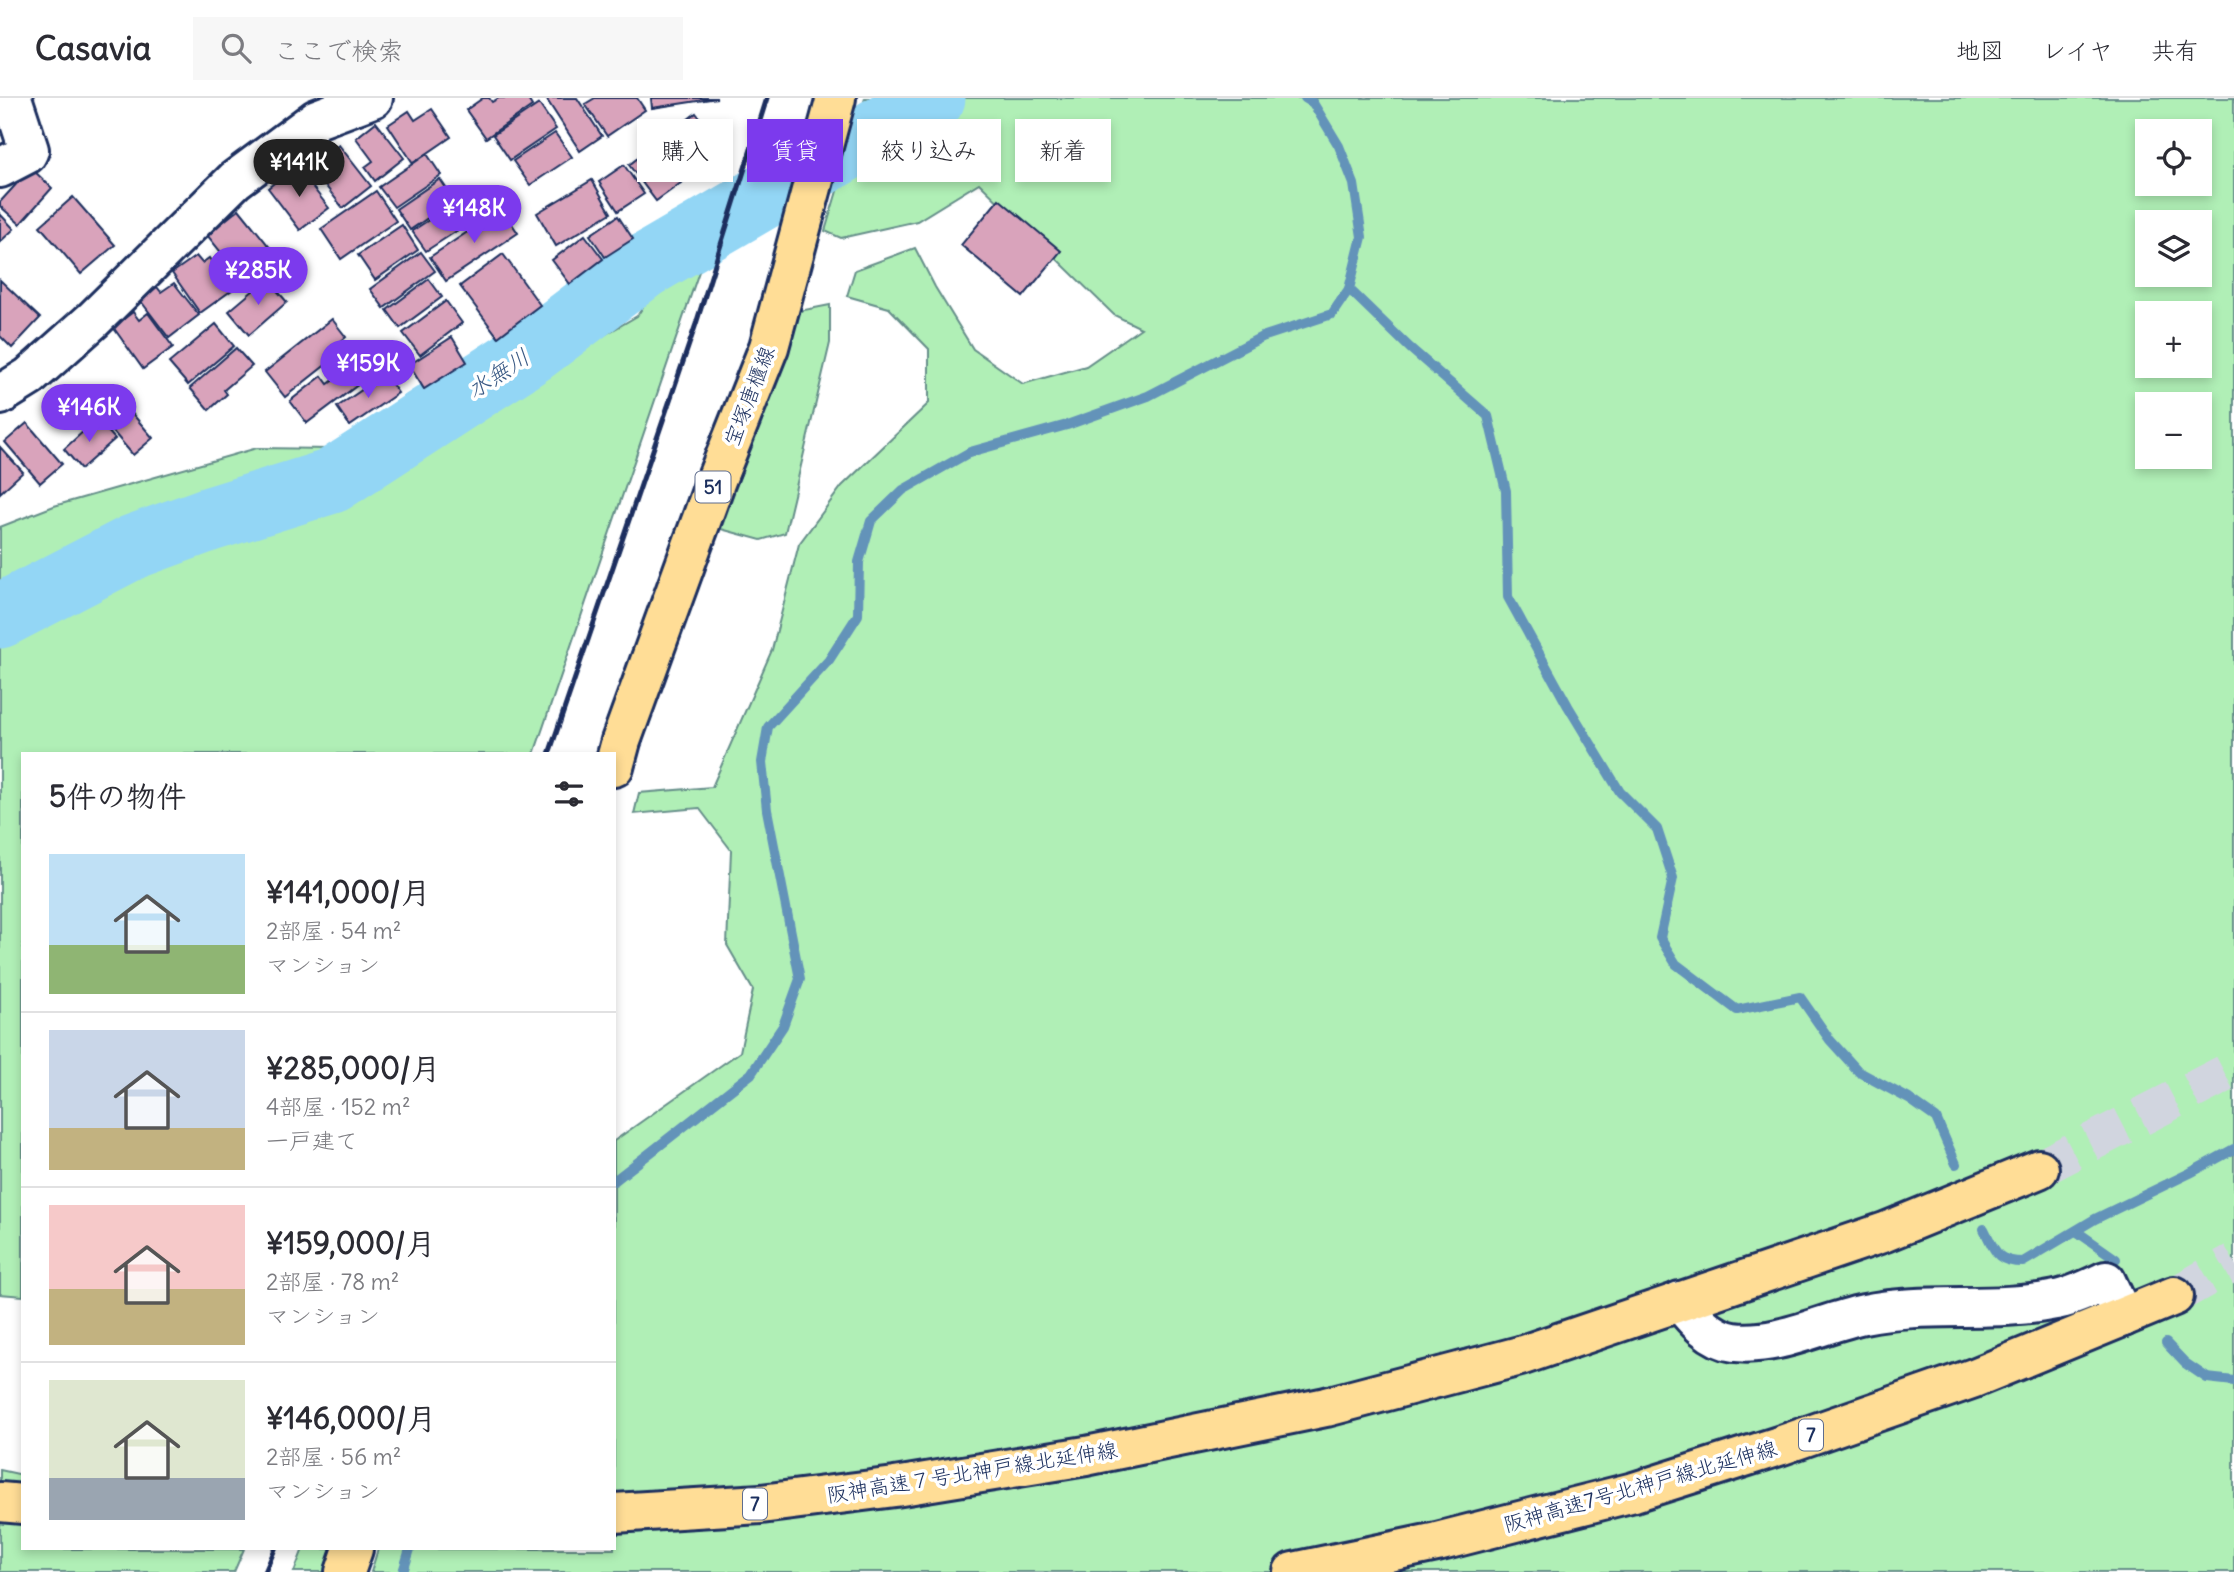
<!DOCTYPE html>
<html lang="ja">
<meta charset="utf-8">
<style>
:root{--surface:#fff;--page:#f7f7f7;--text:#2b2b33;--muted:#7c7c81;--line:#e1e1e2;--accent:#7c3aed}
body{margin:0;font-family:Delius,"Klee One",sans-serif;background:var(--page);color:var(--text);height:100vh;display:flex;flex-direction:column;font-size:26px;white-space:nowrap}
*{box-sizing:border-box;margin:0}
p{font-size:23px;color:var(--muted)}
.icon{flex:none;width:38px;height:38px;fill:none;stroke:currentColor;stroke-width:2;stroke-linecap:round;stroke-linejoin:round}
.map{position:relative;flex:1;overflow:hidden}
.details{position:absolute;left:21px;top:654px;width:595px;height:798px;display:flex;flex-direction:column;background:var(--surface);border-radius:0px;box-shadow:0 4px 10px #0003}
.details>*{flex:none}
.banner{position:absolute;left:637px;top:21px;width:665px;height:63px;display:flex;gap:14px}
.controls{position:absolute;left:2135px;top:21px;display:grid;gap:14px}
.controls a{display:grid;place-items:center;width:77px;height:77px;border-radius:0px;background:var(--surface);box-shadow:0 4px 10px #0003;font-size:35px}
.price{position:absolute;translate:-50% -60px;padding:0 16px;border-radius:24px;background:var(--accent);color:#fff;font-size:23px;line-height:46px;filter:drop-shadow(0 2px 4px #0008)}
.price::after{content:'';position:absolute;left:50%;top:42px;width:21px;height:16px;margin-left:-10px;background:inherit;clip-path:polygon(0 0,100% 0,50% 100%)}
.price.selected{background:#222;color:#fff}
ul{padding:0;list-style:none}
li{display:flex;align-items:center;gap:21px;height:175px;padding:0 28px}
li+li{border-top:2px solid var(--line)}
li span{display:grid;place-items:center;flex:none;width:196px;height:140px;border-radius:0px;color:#555}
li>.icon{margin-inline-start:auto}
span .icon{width:84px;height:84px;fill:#fffc;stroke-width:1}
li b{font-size:30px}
h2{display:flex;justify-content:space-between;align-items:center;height:84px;padding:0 28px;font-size:30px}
.pill{padding:0 24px;border-radius:0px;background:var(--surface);box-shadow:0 4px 10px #0003;font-size:24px;line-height:63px}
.pill.selected{background:var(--accent);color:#fff}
header{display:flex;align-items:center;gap:42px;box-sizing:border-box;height:98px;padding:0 35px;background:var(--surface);border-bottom:2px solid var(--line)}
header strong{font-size:33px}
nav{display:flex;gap:38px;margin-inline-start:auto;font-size:24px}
.search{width:490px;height:63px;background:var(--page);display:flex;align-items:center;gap:18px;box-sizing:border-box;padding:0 24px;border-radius:0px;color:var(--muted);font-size:26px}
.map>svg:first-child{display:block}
.green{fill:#b0efb6;stroke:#668f8a;stroke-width:2;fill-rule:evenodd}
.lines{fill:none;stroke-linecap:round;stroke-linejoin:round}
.stream{stroke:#6393b9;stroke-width:10}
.river{stroke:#93d6f5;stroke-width:65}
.building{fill:#d9a3bb;stroke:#1b2f5e;stroke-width:2}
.highway-tunnel{stroke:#d1d5df;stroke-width:38;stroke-dasharray:38 19;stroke-linecap:butt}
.minor-casing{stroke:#1b2f5e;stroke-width:44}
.major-casing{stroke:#1b2f5e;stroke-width:44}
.highway-casing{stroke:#1b2f5e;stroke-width:44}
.minor{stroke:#fff;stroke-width:38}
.major{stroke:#ffdd96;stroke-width:38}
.highway{stroke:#ffdd96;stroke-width:38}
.rail{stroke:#1b2f5e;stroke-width:5}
.labels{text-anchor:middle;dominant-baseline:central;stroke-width:7;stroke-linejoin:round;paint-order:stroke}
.shield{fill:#fff;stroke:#5f6d8e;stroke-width:2}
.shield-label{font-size:19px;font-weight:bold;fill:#1b2f5e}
.street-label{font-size:21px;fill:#1b2f5e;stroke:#fff}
.water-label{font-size:23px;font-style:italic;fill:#395984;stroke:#fff}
</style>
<header>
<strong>Casavia</strong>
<div class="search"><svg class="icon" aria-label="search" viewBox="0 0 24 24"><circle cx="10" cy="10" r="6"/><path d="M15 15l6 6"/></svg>ここで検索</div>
<nav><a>地図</a><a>レイヤ</a><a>共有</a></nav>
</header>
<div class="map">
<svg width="2234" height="1474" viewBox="0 0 2234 1474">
<rect width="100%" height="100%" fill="#fff"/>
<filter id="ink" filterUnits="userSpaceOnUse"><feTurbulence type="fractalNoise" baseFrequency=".0143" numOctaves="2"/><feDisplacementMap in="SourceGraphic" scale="14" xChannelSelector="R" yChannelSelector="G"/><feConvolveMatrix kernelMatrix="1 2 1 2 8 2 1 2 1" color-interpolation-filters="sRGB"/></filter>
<g filter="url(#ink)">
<g class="green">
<path d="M865,0H2234V1474H371L378,1451H614V1043L740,954L753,892L727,847L731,752L699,710L634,716L639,695L712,689L772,552L799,446L842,388L929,305V251L889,210L847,198L855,172L915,150L935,189L973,251L1023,286L1086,268L1141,230L1114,217L979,85L917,123L841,140L825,133ZM2147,33H2200V86H2147ZM2147,124H2200V177H2147ZM2147,215H2200V268H2147ZM2147,306H2200V359H2147Z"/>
<polygon points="733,74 534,656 23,656 23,1198 0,1196 0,429 54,408 257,350 407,352 637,218"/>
<polygon points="830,207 830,245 785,435 761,442 721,431 799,213"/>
<polygon points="0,1372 23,1377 23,1451 244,1451 234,1474 0,1474"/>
<polygon points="303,1451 332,1451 324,1474 294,1474"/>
</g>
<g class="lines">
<g class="stream">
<polyline points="1349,191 1410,250 1488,318 1506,393 1508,499 1568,608 1620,694 1657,731 1673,780 1660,840 1676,866 1737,912 1800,899 1830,942 1859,974 1909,1001 1936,1020 1956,1066"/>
<polyline points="614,1083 751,976 783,928 800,881 767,712 762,664 768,629 829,562 858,517 859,464 871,423 903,392 970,354 1067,327 1148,298 1262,239 1332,216 1349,191 1362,139 1354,86 1339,48 1313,5 1305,0"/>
<path d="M1984,1131C1995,1153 1996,1164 2023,1164L2095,1121L2190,1075L2234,1051"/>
<polyline points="2076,1133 2116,1161"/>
<polyline points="2166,1245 2185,1265 2207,1280 2234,1283"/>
<polyline points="403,1474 410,1451"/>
</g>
<polyline class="river" points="0,518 133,449 210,421 332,383 532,253 643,169 933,0"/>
</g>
<g class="building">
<polygon points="483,0 489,0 492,4 499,0 527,0 532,8 486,40 466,12"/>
<polygon points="550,0 577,0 602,38 580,53 547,2"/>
<polygon points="595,0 637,0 645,12 607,38 585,6"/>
<polygon points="651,0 717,0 652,10"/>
<polygon points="539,6 556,31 510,62 493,37"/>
<polygon points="432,11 451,39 413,65 388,27 409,13 415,22"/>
<polygon points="696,15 712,35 694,49 705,63 685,78 659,44"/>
<polygon points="376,24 404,60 375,83 365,69 373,63 356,40"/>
<polygon points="555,35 572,59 530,87 513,63"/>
<polygon points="657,45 685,82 656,103 629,67"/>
<polygon points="339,47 371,88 343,110 310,68"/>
<polygon points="427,56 441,77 394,109 379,89"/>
<polygon points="624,67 644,96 618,113 599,84"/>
<polygon points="31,70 52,90 20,126 0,108 0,104"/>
<polygon points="299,72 329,110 300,132 268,90 284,77 287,82"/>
<polygon points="440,81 454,102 410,132 396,111"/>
<polygon points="592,82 611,115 556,148 537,115"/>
<polygon points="376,93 396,123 341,161 321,131"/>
<polygon points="73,99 115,147 81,176 40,128"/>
<polygon points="464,99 478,119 426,153 412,133"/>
<polygon points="999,101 1061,153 1023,199 961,147"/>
<polygon points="239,111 276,157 244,183 207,137"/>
<polygon points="502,111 518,135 446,183 430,159"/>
<polygon points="0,116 14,131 0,144"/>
<polygon points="618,118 633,141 605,159 590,137"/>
<polygon points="402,127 418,152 375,182 358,157"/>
<polygon points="585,137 603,161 570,186 552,162"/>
<polygon points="421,154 435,173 384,210 370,191"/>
<polygon points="503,156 540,207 498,239 460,188"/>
<polygon points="196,158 202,165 209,160 232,192 200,215 172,175"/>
<polygon points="267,181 287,204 249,237 229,213"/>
<polygon points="429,181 442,199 400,230 387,212"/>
<polygon points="0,182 40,220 12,250 0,238"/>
<polygon points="174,185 199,217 169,240 140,202 157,189 161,194"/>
<polygon points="446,203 462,225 420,257 403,235"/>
<polygon points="133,214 139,222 148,215 173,249 143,271 113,229"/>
<polygon points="332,221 346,239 332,251 337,258 285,299 265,274"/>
<polygon points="216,226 234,248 188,287 169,265"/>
<polygon points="452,239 467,264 424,291 409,267"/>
<polygon points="236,250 252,268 224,292 227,296 209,312 190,290"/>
<polygon points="356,266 367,280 307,325 290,303 322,278 328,286"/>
<polygon points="385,276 398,295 350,328 337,309"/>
<polygon points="118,299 153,340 133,357 98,316"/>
<polygon points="97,321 115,341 81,371 64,351"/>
<polygon points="27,325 62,366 40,385 5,344"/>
<polygon points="0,349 23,374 0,395"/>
</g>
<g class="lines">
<g class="highway-tunnel">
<polyline points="2039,1071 2234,971"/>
<polyline points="2174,1198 2234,1164"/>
</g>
<defs>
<g id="minor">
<polyline points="0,70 27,56 29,52 12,0"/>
<polyline points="0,297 29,279 93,222 235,82 317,21 373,0"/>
<path d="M1680,1203C1694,1221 1711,1241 1734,1244C1779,1249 1821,1225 1864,1216C1928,1203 1993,1215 2056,1202C2073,1199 2090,1190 2106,1183L2123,1219"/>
</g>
<g id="major">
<polyline points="614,669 621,643 716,382 769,249 836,0"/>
<polyline points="345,1474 353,1451"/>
</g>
<g id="highway">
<polyline points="0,1404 23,1406"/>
<polyline points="614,1415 761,1406 895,1389 1086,1358 1326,1309 1520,1258 1885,1134 2039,1071"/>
<polyline points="1293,1474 1437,1444 1634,1394 1779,1348 1974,1280 2174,1198"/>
</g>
</defs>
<use href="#minor" class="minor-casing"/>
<use href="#major" class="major-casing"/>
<use href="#highway" class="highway-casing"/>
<use href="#minor" class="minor"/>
<use href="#major" class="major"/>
<use href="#highway" class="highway"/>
<g class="rail">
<polyline points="549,656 696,226 767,0"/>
<polyline points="265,1474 275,1451"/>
</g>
</g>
</g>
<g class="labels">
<g class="shield">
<rect x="695.5" y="373.5" width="35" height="31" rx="5"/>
<rect x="1799" y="1321.5" width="24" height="31" rx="5"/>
<rect x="743" y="1390.5" width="24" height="31" rx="5"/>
</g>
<g class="shield-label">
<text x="713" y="389">51</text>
<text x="1811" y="1337">7</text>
<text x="755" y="1406">7</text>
</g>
<g class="street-label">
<text transform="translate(749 298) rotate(-69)">宝塚唐櫃線</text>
<text transform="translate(972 1374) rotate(-9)">阪神高速７号北神戸線北延伸線</text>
<text transform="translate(1640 1388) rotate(-16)">阪神高速7号北神戸線北延伸線</text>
</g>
<g class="water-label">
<text transform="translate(498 275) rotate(-33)">水無川</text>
</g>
</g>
</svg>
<div class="controls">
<a><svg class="icon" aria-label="locate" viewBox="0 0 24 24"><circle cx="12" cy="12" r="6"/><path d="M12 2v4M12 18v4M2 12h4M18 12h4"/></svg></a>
<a><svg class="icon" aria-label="layers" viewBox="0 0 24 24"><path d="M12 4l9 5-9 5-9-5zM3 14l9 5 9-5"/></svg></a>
<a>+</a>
<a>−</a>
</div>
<b class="price selected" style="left:299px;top:101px">¥141K</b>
<b class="price" style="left:474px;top:147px">¥148K</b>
<b class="price" style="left:258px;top:209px">¥285K</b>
<b class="price" style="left:368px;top:302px">¥159K</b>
<b class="price" style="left:89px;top:346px">¥146K</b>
<div class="banner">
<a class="pill">購入</a>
<a class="pill selected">賃貸</a>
<a class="pill">絞り込み</a>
<a class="pill">新着</a>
</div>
<section class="details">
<h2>5件の物件<svg class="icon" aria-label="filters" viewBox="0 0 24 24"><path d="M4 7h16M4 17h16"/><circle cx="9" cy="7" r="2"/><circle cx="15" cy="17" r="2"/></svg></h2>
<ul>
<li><span style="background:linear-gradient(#bfe0f5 65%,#8fb573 0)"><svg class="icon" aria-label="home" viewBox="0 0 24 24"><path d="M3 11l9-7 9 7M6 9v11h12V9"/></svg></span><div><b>¥141,000/月</b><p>2部屋 · 54 m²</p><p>マンション</p></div></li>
<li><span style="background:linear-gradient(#c9d6e8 70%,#c2b280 0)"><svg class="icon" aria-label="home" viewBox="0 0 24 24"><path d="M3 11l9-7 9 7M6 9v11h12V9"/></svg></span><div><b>¥285,000/月</b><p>4部屋 · 152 m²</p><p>一戸建て</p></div></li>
<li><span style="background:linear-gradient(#f6c9c9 60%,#c2b280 0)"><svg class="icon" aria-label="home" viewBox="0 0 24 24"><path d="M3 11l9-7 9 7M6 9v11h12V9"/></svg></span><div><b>¥159,000/月</b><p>2部屋 · 78 m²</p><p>マンション</p></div></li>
<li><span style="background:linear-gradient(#dfe7d0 70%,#9aa5b1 0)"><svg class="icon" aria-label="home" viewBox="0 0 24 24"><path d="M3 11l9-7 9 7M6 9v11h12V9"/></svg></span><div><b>¥146,000/月</b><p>2部屋 · 56 m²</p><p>マンション</p></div></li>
</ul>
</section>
</div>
